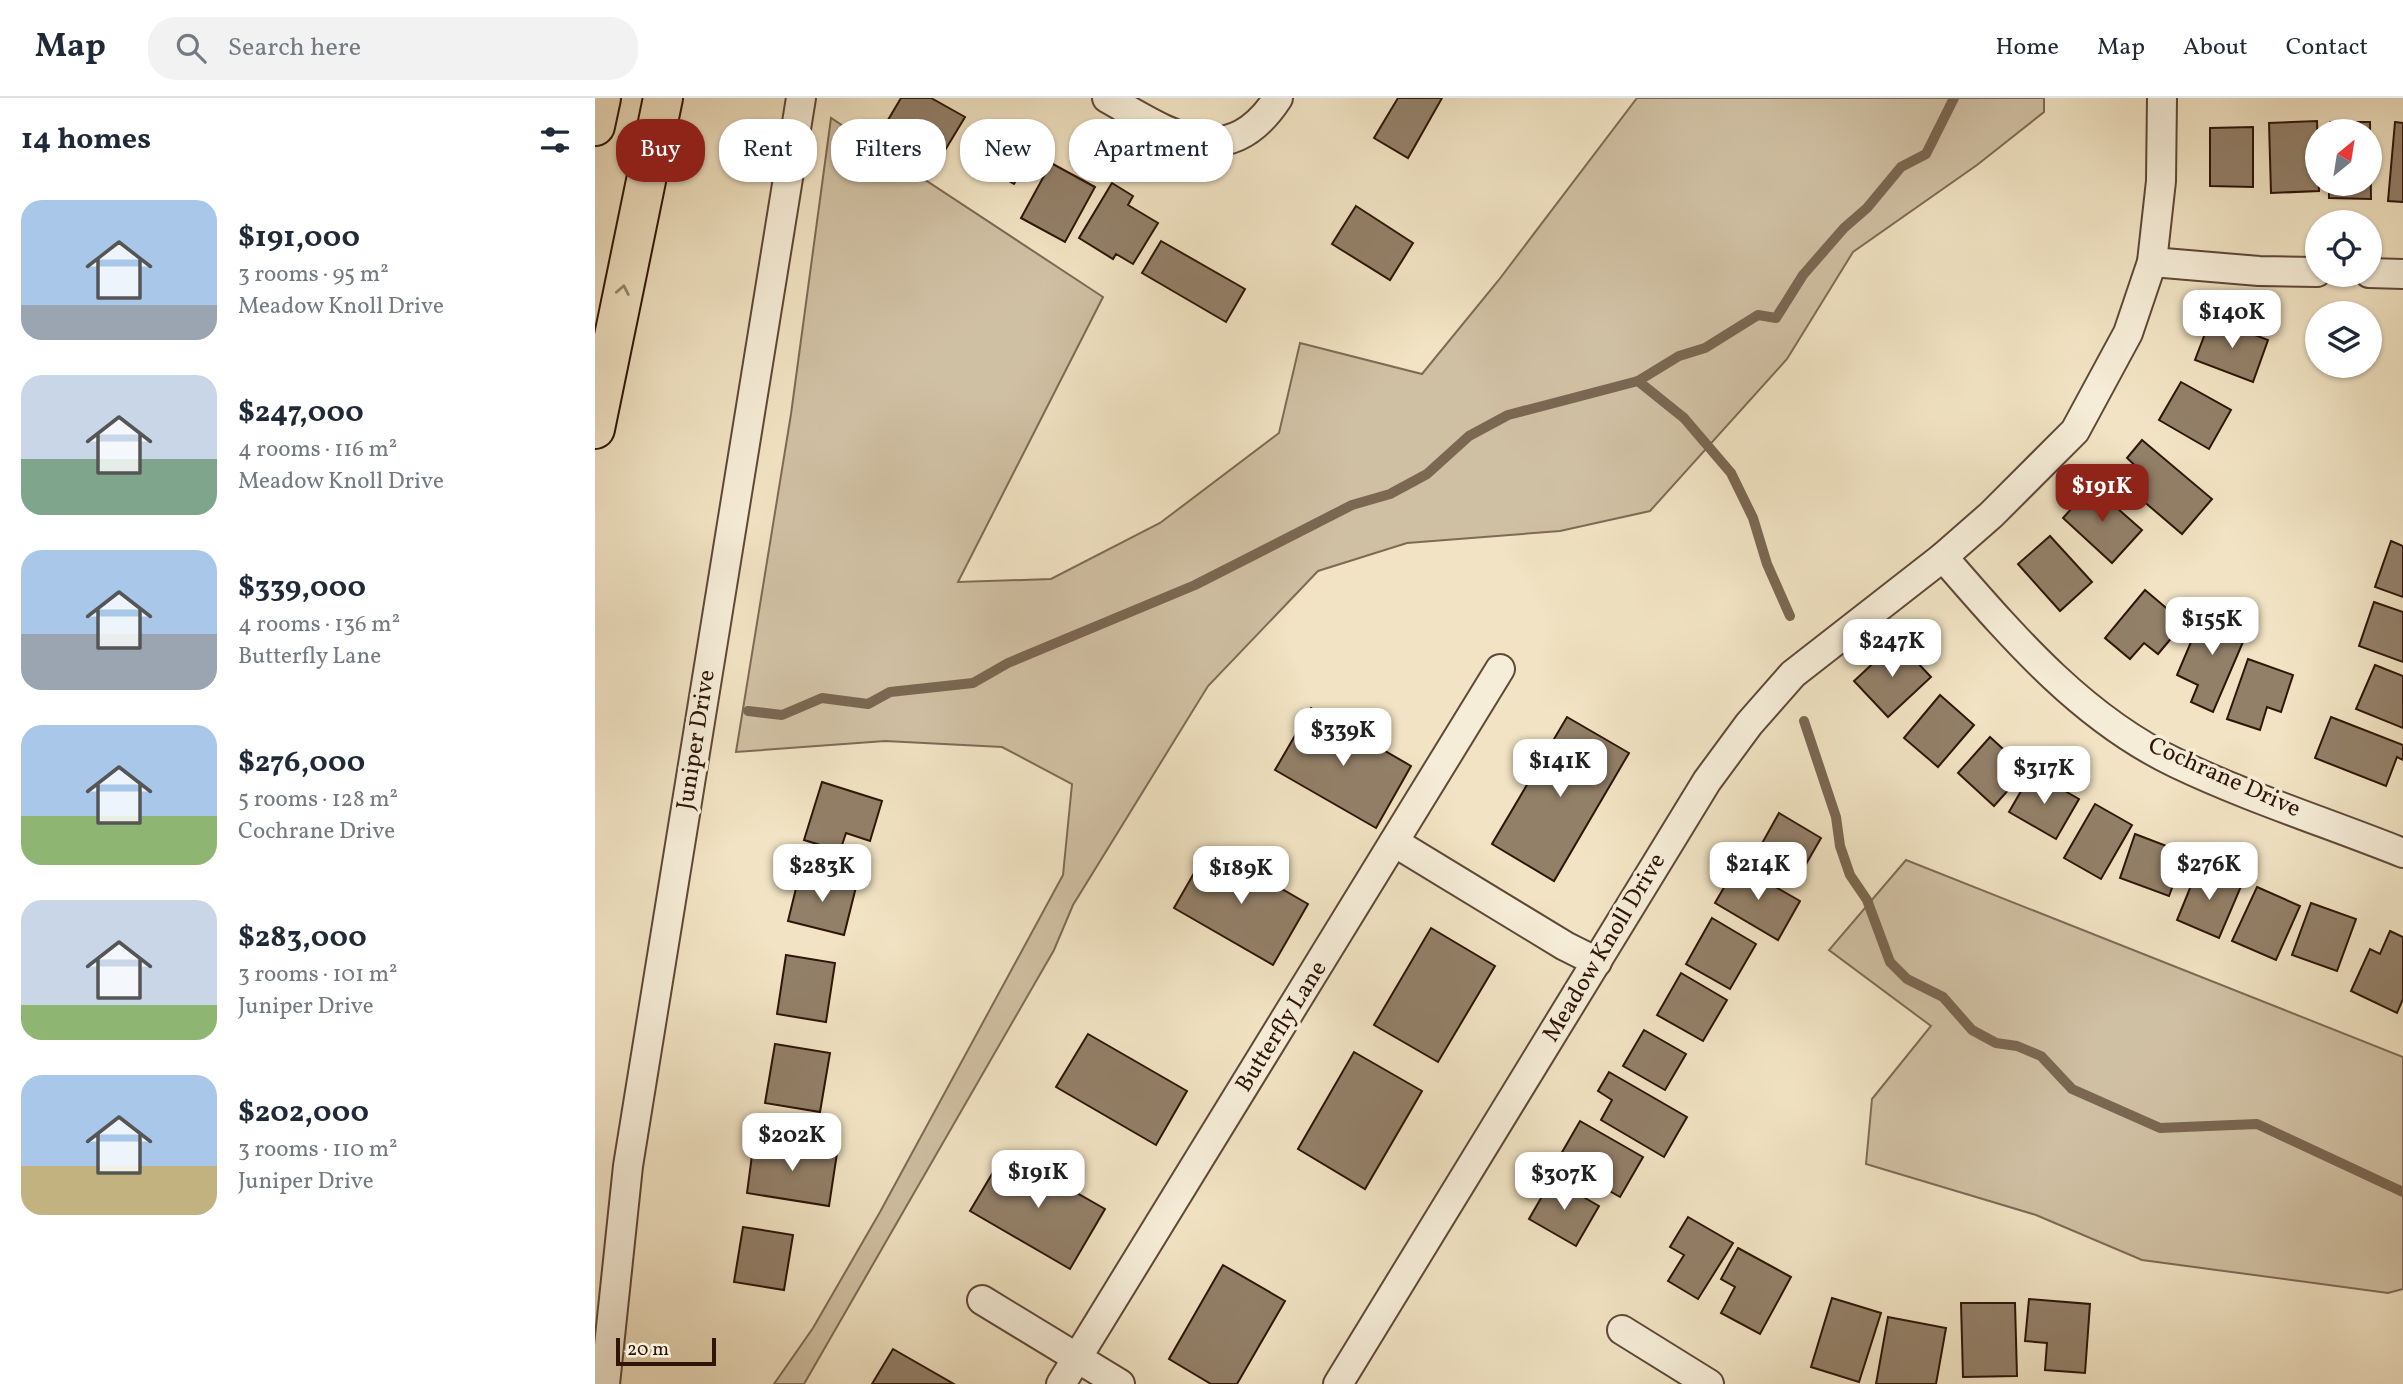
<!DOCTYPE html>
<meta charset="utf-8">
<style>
:root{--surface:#fff;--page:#f2f2f3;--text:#1f2937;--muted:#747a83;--line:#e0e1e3;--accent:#8f2418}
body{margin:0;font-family:Vollkorn,serif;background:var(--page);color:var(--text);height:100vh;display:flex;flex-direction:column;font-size:26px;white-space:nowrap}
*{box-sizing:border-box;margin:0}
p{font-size:23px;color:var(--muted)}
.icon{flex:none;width:38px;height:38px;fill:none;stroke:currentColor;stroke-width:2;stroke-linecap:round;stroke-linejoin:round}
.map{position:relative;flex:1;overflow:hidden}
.sheet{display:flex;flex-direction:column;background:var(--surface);width:595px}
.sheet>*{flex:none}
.guide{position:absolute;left:21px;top:21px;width:665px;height:63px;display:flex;gap:14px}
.needle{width:46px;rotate:30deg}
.tools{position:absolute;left:1710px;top:21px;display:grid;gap:14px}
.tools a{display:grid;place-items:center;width:77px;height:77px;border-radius:50%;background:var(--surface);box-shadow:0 2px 5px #0004;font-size:35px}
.scale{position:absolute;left:21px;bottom:18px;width:100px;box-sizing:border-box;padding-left:7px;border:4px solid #2e1508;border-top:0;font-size:19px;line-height:24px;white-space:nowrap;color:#2e1508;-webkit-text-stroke:5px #f6edd8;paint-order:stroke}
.price{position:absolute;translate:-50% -60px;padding:0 16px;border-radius:14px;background:#fff;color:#222;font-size:23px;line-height:46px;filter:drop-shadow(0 2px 4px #0008)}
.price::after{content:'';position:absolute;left:50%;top:42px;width:21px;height:16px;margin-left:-10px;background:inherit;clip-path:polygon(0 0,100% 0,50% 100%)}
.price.on{background:var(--accent);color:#fff}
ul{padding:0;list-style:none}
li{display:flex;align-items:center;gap:21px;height:175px;padding:0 21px}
li span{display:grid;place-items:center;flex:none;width:196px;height:140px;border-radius:21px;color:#555}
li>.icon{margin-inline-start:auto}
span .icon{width:84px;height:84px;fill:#fffc;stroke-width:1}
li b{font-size:30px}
h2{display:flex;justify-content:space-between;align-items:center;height:84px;padding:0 21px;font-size:30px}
.pill{padding:0 24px;border-radius:28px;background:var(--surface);box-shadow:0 2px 5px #0004;font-size:24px;line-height:63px}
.pill.on{background:var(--accent);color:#fff}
header{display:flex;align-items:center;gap:42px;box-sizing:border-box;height:98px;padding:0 35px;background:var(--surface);border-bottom:2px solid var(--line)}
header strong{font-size:33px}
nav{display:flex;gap:38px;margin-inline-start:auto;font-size:24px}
.search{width:490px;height:63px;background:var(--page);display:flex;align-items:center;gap:18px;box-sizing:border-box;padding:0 24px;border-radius:28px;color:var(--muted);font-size:26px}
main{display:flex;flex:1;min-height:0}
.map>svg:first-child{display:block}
.green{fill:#d0c0a3;stroke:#7f6a56;stroke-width:2}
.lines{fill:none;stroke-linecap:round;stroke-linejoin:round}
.stream{stroke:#7b6752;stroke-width:10}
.building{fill:#938069;stroke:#2e1508;stroke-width:2}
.street-casing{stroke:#5f4837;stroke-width:32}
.highway-casing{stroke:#2e1508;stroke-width:42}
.street{stroke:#f6edd8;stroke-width:28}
.highway{stroke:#f1e3c3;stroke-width:38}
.oneway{stroke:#99866f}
.labels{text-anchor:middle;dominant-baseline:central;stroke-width:7;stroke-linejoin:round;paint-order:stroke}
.street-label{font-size:24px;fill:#2e1508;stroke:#f6edd8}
</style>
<header>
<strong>Map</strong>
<div class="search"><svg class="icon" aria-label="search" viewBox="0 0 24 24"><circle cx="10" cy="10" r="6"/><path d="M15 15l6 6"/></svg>Search here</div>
<nav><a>Home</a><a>Map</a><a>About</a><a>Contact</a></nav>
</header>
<main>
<section class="sheet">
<h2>14 homes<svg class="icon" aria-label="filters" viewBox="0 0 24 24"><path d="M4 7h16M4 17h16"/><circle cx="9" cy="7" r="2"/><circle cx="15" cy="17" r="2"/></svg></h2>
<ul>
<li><span style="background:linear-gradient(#a9c7e8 75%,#9aa5b1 0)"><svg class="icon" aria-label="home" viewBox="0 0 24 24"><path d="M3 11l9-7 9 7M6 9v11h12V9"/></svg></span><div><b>$191,000</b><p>3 rooms · 95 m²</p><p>Meadow Knoll Drive</p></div></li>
<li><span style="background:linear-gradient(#c9d6e8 60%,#7fa58c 0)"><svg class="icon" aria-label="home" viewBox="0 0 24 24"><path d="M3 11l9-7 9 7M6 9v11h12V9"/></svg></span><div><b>$247,000</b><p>4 rooms · 116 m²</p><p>Meadow Knoll Drive</p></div></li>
<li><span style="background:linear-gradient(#a9c7e8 60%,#9aa5b1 0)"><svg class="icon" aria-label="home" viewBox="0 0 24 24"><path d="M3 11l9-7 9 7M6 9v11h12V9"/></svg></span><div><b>$339,000</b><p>4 rooms · 136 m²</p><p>Butterfly Lane</p></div></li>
<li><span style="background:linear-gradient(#a9c7e8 65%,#8fb573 0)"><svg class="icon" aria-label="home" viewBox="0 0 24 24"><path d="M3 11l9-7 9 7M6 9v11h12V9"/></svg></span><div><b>$276,000</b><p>5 rooms · 128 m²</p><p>Cochrane Drive</p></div></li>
<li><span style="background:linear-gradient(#c9d6e8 75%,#8fb573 0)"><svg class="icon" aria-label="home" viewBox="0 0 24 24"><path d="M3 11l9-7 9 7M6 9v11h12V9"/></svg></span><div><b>$283,000</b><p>3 rooms · 101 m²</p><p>Juniper Drive</p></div></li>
<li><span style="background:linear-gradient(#a9c7e8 65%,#c2b280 0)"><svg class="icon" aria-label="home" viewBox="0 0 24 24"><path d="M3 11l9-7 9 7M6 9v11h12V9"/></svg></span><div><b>$202,000</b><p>3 rooms · 110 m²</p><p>Juniper Drive</p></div></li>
</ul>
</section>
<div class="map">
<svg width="1808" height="1286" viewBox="0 0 1808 1286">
<rect width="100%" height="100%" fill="#f1e3c3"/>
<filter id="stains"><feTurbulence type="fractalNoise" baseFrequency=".00286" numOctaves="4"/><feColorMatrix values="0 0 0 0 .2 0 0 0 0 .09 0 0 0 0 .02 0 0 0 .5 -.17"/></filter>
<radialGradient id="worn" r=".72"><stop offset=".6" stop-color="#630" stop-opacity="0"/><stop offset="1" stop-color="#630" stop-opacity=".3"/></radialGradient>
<g class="green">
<polygon points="1042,0 1449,0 1449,14 1382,67 1258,154 1192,261 1055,413 965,433 812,445 723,473 613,588 478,807 459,852 209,1286 179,1286 218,1230 285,1114 468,777 477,686 407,649 290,643 141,654 196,316 236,20 508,199 363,484 456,481 565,425 684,335 705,245 827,276 903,183"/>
<polygon points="1311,762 1808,959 1808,1191 1793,1195 1547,1162 1441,1117 1271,1066 1277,1001 1336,928 1234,852"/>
</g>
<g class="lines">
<g class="stream">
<polyline points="1043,283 1089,320 1136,375 1158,420 1172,466 1195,518"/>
<polyline points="153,613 187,617 227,600 273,606 295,594 378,585 413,565 600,487 757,407 795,396 832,376 874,338 913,317 1043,283 1084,258 1110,250 1163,217 1181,220 1208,177 1249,130 1272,110 1306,69 1331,56 1359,0"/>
<polyline points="1209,623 1241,719 1245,748 1255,777 1272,802 1295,864 1312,881 1348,899 1377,932 1401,945 1422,948 1446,958 1477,991 1565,1030 1662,1026 1808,1094"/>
</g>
</g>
<g class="building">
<polygon points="306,0 336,0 370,19 349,54 293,22"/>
<polygon points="803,0 847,0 813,60 779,40"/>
<polygon points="388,23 439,52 419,86 369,57"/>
<polygon points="1722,23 1724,93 1676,95 1674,25"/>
<polygon points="1735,24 1775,24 1776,101 1734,100 1734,86 1774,86 1774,33 1735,33"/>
<polygon points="1800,24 1808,25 1808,104 1793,103"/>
<polygon points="1658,29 1658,89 1615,88 1615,30"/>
<polygon points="456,65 500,89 470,144 426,120"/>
<polygon points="517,85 538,98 533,107 563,125 538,166 521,156 518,161 484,140"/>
<polygon points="761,108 818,145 795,182 737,146"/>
<polygon points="566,143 650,191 631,224 547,175"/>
<polygon points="1616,220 1673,242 1658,284 1600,262"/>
<polygon points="1586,284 1636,312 1614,351 1564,322"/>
<polygon points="1547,342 1617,401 1587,436 1533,390 1547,374 1532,360"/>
<polygon points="1497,388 1547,432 1517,465 1468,420"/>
<polygon points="1455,438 1497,484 1465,513 1423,466"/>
<polygon points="1796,443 1808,448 1808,499 1780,489"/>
<polygon points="1550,492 1589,525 1563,556 1549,545 1535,561 1510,540"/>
<polygon points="1779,504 1808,514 1808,564 1764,548"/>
<polygon points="1610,511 1654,530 1618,614 1596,604 1603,587 1582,577"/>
<polygon points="1302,543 1336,579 1293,619 1259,583"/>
<polygon points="1653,561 1698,577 1686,614 1672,609 1665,632 1632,621"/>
<polygon points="1780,567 1808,578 1808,630 1761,611"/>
<polygon points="1345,597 1379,627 1343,669 1309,640"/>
<polygon points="716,610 816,668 781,730 680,672"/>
<polygon points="972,619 1034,655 959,783 897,746"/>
<polygon points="1736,619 1808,647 1808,662 1802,659 1791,688 1720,660"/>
<polygon points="1395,639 1431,672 1399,708 1363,675"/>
<polygon points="1437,674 1484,701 1461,741 1414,714"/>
<polygon points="227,684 287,703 275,743 251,735 245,753 209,742"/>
<polygon points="1500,706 1537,727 1506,781 1469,760"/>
<polygon points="1184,715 1226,740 1203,780 1161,756"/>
<polygon points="1540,736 1590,755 1574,798 1525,780"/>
<polygon points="614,749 713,806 678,867 579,810"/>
<polygon points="1142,767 1205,803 1183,842 1120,805"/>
<polygon points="1604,768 1647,786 1624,840 1582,822"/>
<polygon points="205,774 261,789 249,837 193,823"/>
<polygon points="1662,789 1705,808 1681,862 1637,843"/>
<polygon points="1716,805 1761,821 1742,873 1697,857"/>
<polygon points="1117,820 1161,846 1135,891 1091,866"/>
<polygon points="836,830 900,868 843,964 779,927"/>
<polygon points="1795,833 1808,839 1808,901 1802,915 1756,893 1775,851 1785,856"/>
<polygon points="191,857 240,865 231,924 182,916"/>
<polygon points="1086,875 1132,902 1108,943 1062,917"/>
<polygon points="1049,932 1091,956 1070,992 1028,968"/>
<polygon points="493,936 592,993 561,1047 461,989"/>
<polygon points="180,946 235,955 225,1014 170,1005"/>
<polygon points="759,954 827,993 770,1091 703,1051"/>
<polygon points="1014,974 1092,1019 1069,1059 1006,1022 1017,1002 1003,993"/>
<polygon points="985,1023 1048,1059 1025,1099 962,1063"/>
<polygon points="159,1042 242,1055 234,1108 152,1095"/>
<polygon points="410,1054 510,1111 475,1171 375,1113"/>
<polygon points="957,1081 1004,1108 981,1148 934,1121"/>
<polygon points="1093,1119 1138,1145 1103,1201 1073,1183 1089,1157 1075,1149"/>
<polygon points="148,1129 198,1137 189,1192 139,1184"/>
<polygon points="1143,1150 1196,1179 1165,1236 1126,1215 1140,1189 1126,1181"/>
<polygon points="628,1167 690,1203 642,1286 616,1286 574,1261"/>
<polygon points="1237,1200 1286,1215 1264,1284 1216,1269"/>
<polygon points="1434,1201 1495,1206 1490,1275 1450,1272 1452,1245 1430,1243"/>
<polygon points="1366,1205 1420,1205 1422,1278 1368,1279"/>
<polygon points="1293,1219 1351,1230 1341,1286 1281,1286"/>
<polygon points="298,1251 359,1286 277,1286"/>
</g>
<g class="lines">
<defs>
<g id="street">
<path d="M512,0C574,35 632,78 683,0"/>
<polyline points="1557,164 1664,173 1722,174"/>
<polyline points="1774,175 1808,176"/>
<path d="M1348,459C1416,537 1486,620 1581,665C1654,700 1733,725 1808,755"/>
<polyline points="799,744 970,848 1002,864"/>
<polyline points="387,1202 525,1286"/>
<polyline points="1027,1232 1114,1286"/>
<polyline points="10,1286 33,1068 206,0"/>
<polyline points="466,1286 905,571"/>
<polyline points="743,1286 1112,683 1154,626 1198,576 1348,459 1396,417 1480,333 1533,235 1557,164 1566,83 1567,0"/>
</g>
<g id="highway">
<polyline points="0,28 6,0"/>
<polyline points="0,331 68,0"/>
</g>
</defs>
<use href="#street" class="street-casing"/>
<use href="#highway" class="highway-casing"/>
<use href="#street" class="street"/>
<use href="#highway" class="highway"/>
</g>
<defs><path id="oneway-chevron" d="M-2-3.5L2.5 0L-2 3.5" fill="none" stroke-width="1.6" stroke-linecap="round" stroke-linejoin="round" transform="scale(1.75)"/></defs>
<use class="oneway" href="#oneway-chevron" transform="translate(28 192) rotate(-79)"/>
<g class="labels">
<g class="street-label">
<text transform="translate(102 642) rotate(-81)">Juniper Drive</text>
<text transform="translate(1629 680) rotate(24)">Cochrane Drive</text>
<text transform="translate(1010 850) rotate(-59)">Meadow Knoll Drive</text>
<text transform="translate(687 929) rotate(-58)">Butterfly Lane</text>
</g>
</g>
<rect width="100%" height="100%" filter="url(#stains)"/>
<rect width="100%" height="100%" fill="url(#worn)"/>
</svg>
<div class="tools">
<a><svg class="needle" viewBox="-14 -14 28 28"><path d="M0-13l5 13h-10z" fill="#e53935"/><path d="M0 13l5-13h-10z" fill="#747a83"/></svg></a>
<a><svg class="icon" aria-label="locate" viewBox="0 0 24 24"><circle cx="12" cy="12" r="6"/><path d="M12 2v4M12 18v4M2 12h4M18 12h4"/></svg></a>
<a><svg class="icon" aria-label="layers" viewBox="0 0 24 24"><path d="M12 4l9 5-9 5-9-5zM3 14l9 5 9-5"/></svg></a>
</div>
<div class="scale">20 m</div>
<b class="price" style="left:1637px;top:252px">$140K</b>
<b class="price on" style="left:1507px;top:426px">$191K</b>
<b class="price" style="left:1617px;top:559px">$155K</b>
<b class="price" style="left:1297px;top:581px">$247K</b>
<b class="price" style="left:748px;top:670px">$339K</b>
<b class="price" style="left:965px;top:701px">$141K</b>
<b class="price" style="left:1449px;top:708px">$317K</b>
<b class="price" style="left:1163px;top:804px">$214K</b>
<b class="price" style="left:1614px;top:804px">$276K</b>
<b class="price" style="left:227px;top:806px">$283K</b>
<b class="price" style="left:646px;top:808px">$189K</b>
<b class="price" style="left:197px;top:1075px">$202K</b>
<b class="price" style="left:443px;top:1112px">$191K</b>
<b class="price" style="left:969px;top:1114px">$307K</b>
<div class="guide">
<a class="pill on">Buy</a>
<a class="pill">Rent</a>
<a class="pill">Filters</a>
<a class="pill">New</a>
<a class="pill">Apartment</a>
</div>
</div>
</main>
